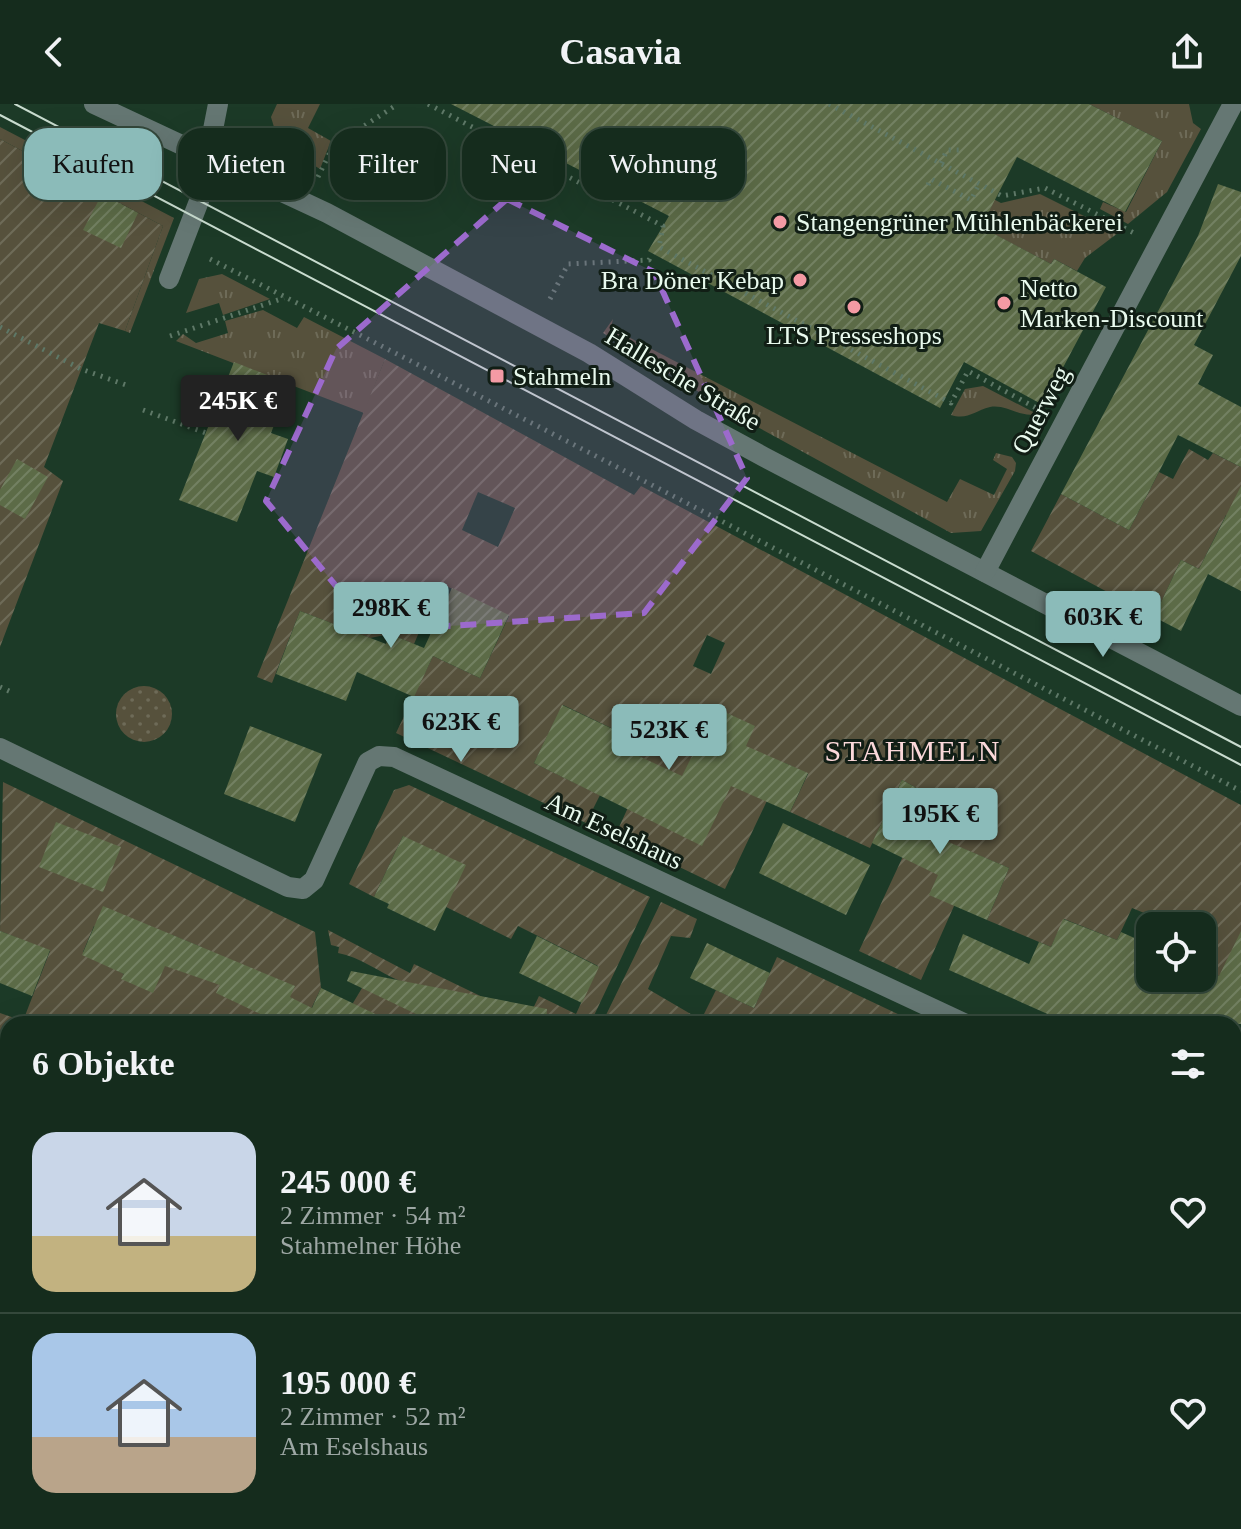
<!DOCTYPE html>
<html lang="de">
<meta charset="utf-8">
<style>
:root{--surface:#152c1d;--page:#22382a;--text:#f1f3f6;--muted:#9da7a4;--line:#34483b;--accent:#8bbbb9}
body{margin:0;font-family:"Times New Roman",serif;background:var(--page);color:var(--text);height:100vh;display:flex;flex-direction:column;font-size:30px;white-space:nowrap}
*{box-sizing:border-box;margin:0}
p{font-size:26px;color:var(--muted)}
.icon{flex:none;width:44px;height:44px;fill:none;stroke:currentColor;stroke-width:2;stroke-linecap:round;stroke-linejoin:round}
.map{position:relative;flex:1;overflow:hidden}
.side{position:absolute;left:0px;top:912px;width:1242px;height:514px;display:flex;flex-direction:column;background:var(--surface);border-radius:24px 24px 0 0;box-shadow:0 8px 32px #0002,0 0 0 2px var(--line)}
.side>*{flex:none}
.hud{position:absolute;left:24px;top:24px;width:800px;height:72px;display:flex;gap:16px}
.buttons{position:absolute;left:1136px;top:808px;display:grid;gap:16px}
.buttons a{display:grid;place-items:center;width:80px;height:80px;border-radius:16px;background:var(--surface);box-shadow:0 8px 32px #0002,0 0 0 2px var(--line);font-size:40px}
.price{position:absolute;translate:-50% -68px;padding:0 18px;border-radius:8px;background:var(--accent);color:#111;font-size:26px;line-height:52px;filter:drop-shadow(0 2px 4px #0008)}
.price::after{content:'';position:absolute;left:50%;top:48px;width:24px;height:18px;margin-left:-12px;background:inherit;clip-path:polygon(0 0,100% 0,50% 100%)}
.price.on{background:#222;color:#fff}
ul{padding:0;list-style:none}
li{display:flex;align-items:center;gap:24px;height:200px;padding:0 32px}
li+li{border-top:2px solid var(--line)}
li span{display:grid;place-items:center;flex:none;width:224px;height:160px;border-radius:24px;color:#555}
li>.icon{margin-inline-start:auto}
span .icon{width:96px;height:96px;fill:#fffc;stroke-width:1}
li b{font-size:34px}
h2{display:flex;justify-content:space-between;align-items:center;height:96px;padding:0 32px;font-size:34px}
.tag{padding:0 28px;border-radius:24px;background:var(--surface);box-shadow:0 8px 32px #0002,0 0 0 2px var(--line);font-size:28px;line-height:72px}
.tag.on{background:var(--accent);color:#111}
header{display:flex;justify-content:space-between;align-items:center;height:104px;padding:0 32px;background:var(--surface);font-size:36px;font-weight:800}
.map>svg:first-child{display:block}
.grass{fill:url(#grass-tufts)}
.park{fill:url(#park-dots)}
.garden{fill:url(#garden-furrows);fill-rule:evenodd}
.building{fill:url(#building-hatch)}
.lines{fill:none;stroke-linecap:round;stroke-linejoin:round}
.path{stroke:#5e7867;stroke-width:5;stroke-dasharray:2 6;stroke-linecap:butt}
.minor{stroke:#657773;stroke-width:20}
.tram{stroke:#c9dccf;stroke-width:2}
.marked{fill:#9c6acd;fill-opacity:0.2;stroke:#9c6acd;stroke-width:6;stroke-dasharray:16 10;stroke-linejoin:round}
.poi-dot{fill:#f49aa4;stroke:#111e15;stroke-width:3}
.labels{text-anchor:middle;dominant-baseline:central;stroke-width:6;stroke-linejoin:round;paint-order:stroke}
.poi-label{font-size:26px;fill:#e9faee;stroke:#111e15;text-anchor:start}
.street-label{font-size:26px;fill:#e9faee;stroke:#111e15}
.quarter-label{font-size:30px;letter-spacing:2px;fill:#fbd8da;stroke:#111e15}
</style>
<header><svg class="icon" aria-label="back" viewBox="0 0 24 24"><path d="M15 5l-7 7 7 7"/></svg>Casavia<svg class="icon" aria-label="share" viewBox="0 0 24 24"><path d="M12 15V3M7 8l5-5 5 5M5 13v7h14v-7"/></svg></header>
<div class="map">
<svg width="1241" height="1425" viewBox="0 0 1241 1425">
<defs>
<pattern id="grass-tufts" width="24" height="20" patternUnits="userSpaceOnUse" patternTransform="scale(2)"><rect width="24" height="20" fill="#56513c"/><path d="M3 7l-1-3M5 7V3M7 7l1-3M15 17l-1-3M17 17v-4M19 17l1-3" fill="none" stroke="#6e6b58"/></pattern>
<pattern id="park-dots" width="8" height="8" patternUnits="userSpaceOnUse" patternTransform="scale(2)"><rect width="8" height="8" fill="#56513c"/><path d="M2 2h.1M6 6h.1" fill="none" stroke="#6e6b58" stroke-width="1.8" stroke-linecap="round"/></pattern>
<pattern id="garden-furrows" width="10" height="10" patternUnits="userSpaceOnUse" patternTransform="scale(2)"><rect width="10" height="10" fill="#56513c"/><path d="M-1 1l2-2M0 10L10 0M9 11l2-2" fill="none" stroke="#6e6b58"/></pattern>
<pattern id="building-hatch" width="6" height="6" patternUnits="userSpaceOnUse" patternTransform="scale(2)"><rect width="6" height="6" fill="#5c6b47"/><path d="M-1 1l2-2M0 6l6-6M5 7l2-2" fill="none" stroke="#738162"/></pattern>
</defs>
<rect width="100%" height="100%" fill="#1c3a27"/>
<g class="grass">
<polygon points="277,0 320,0 308,24 331,37 320,65 279,40 271,13"/>
<polygon points="1089,0 1189,0 1193,19 1201,25 1167,88 1128,120 1100,105 1103,98 1126,108 1162,37"/>
<polygon points="0,23 174,114 130,229 125,227 163,122 0,35"/>
<polygon points="980,88 1001,99 1040,90 1118,129 1085,154 1077,167 1054,155 1051,160 969,117"/>
<polygon points="222,170 270,195 223,211 219,199 186,209 199,175"/>
<polygon points="263,206 297,224 304,213 385,255 364,309 176,237 183,230 196,239 228,229 225,217"/>
<polygon points="613,215 611,224 947,398 960,375 994,391 1007,365 993,356 996,349 1012,353 1016,359 1015,367 981,427 951,429 743,315 603,229"/>
<path d="M983,282L1037,310C1020,314 1007,300 990,303C974,307 968,316 951,311L965,285Z"/>
<polygon points="8,1363 8,1418 129,1418 126,1425 0,1425 0,1378"/>
</g>
<circle class="park" cx="144" cy="610" r="28"/>
<g class="garden">
<polygon points="0,35 163,122 125,227 99,219 44,363 63,377 0,543"/>
<path d="M385,255L634,391L641,382L1241,701V863L1219,872L1202,864V822H1151L1154,813L1132,804L1117,836L1064,815L1051,843L987,816L1009,764L952,740L954,802L921,876L859,847L931,692L902,676L870,744L790,708L808,670L785,659L725,785L615,732L641,675L622,665L636,636L563,601L534,659L600,691L586,719L396,629L433,552L480,574L509,512L440,479L414,540L390,530L370,534L300,507L272,579L257,573ZM478,388L515,404L498,443L462,426ZM707,531L725,539L711,570L693,562Z"/>
<polygon points="1189,345 1208,356 1213,349 1241,363 1241,418 1226,411 1199,465 1181,456 1154,513 1031,447 1061,390 1129,426 1159,368 1173,375"/>
<path d="M3,678L315,828L321,884L304,920H8V1031L0,1028V966L6,951L0,949V909L23,917L50,847L0,827ZM94,822L112,830L172,831L201,843L165,862L122,874L124,870L83,848Z"/>
<path d="M409,681L650,793L590,920H361L353,899L362,884L400,877C379,868 360,853 338,849L339,843L331,841L328,826L410,869L414,860L528,915L539,892L576,910L598,862L518,822L511,835L446,803L403,732L374,793L349,780L394,686Z"/>
<polygon points="661,798 697,815 690,834 671,832 648,885 701,916 716,886 754,904 777,853 919,920 625,920 606,911"/>
<polygon points="0,1051 8,1055 8,1182 0,1177"/>
<polygon points="1234,1286 1241,1288 1241,1425 1157,1425 1159,1418 1234,1418"/>
<polygon points="559,1418 828,1418 825,1425 555,1425"/>
<polygon points="964,1418 1072,1418 1070,1425 962,1425"/>
</g>
<g class="building">
<polygon points="451,0 1089,0 1162,37 1125,108 1017,53 981,123 1051,160 1054,155 1106,183 1043,301 964,258 940,304 648,147 669,112"/>
<polygon points="1218,80 1241,88 1241,152 1194,241 1213,251 1198,280 1241,303 1241,363 1178,331 1129,426 1061,390 1198,132"/>
<polygon points="102,90 138,109 121,144 83,126"/>
<polygon points="234,258 290,280 271,329 288,335 274,373 257,367 237,418 179,396"/>
<polygon points="17,355 48,373 25,415 0,401 0,386"/>
<polygon points="1241,382 1241,487 1208,470 1181,527 1154,513 1181,456 1199,465"/>
<polygon points="452,484 509,511 480,574 433,552 414,593 357,568 346,597 276,570 300,507 386,540 390,530 424,544"/>
<polygon points="562,601 636,636 630,648 682,672 716,604 755,622 746,642 808,669 790,708 731,682 702,742 534,659"/>
<polygon points="250,622 322,650 295,718 224,690"/>
<polygon points="902,676 931,692 916,724 1009,764 987,816 929,791 938,771 872,739"/>
<polygon points="56,718 121,743 103,788 39,763"/>
<polygon points="783,719 870,761 846,811 759,769"/>
<polygon points="403,732 466,761 435,827 387,804 389,800 374,793"/>
<polygon points="103,802 295,882 290,893 312,904 321,884 396,920 281,920 216,889 220,881 165,862 153,889 121,875 124,870 82,851"/>
<polygon points="1063,815 1117,836 1121,828 1150,841 1150,874 1202,874 1202,864 1219,872 1241,827 1241,920 1070,920 949,866 963,830 1029,860 1039,838 1051,843"/>
<polygon points="0,827 50,846 32,892 0,879"/>
<polygon points="537,832 599,863 582,899 519,869"/>
<polygon points="707,839 770,869 754,904 690,874"/>
<polygon points="351,867 547,905 546,920 437,920 347,877"/>
</g>
<g class="lines">
<g class="path">
<polyline points="428,0 663,122 659,143 951,299 968,267 1038,305"/>
<polyline points="829,0 1002,92 1045,84 1134,129"/>
<polyline points="941,59 947,46 963,46"/>
<polyline points="318,73 333,42 398,0"/>
<polyline points="928,81 931,75 971,96 979,80"/>
<path d="M210,155C555,329 898,509 1241,687"/>
<polyline points="550,195 568,160 649,156 652,149"/>
<polyline points="0,223 81,265 126,281"/>
<polyline points="170,232 284,194"/>
<polyline points="143,306 206,329"/>
<polyline points="0,583 11,588"/>
</g>
<g class="minor">
<polyline points="94,0 327,109 589,249 696,316 764,353 1241,602"/>
<polyline points="169,175 199,97 218,0"/>
<polyline points="985,468 1233,0"/>
<polyline points="0,644 288,783 303,785 314,776 368,658 379,652 394,653 966,920"/>
<polyline points="1234,1046 1241,1049"/>
<polyline points="0,1204 8,1208"/>
<polyline points="398,1418 411,1425"/>
<polyline points="847,1425 850,1418"/>
</g>
<g class="tram">
<polyline points="15,0 1241,643"/>
<polyline points="0,11 1241,661"/>
</g>
</g>
<path class="marked" d="M507,95L654,168L747,374L644,509L373,527L266,397L336,245Z"/>
<g class="poi-dot">
<circle cx="780" cy="118" r="8"/>
<circle cx="800" cy="176" r="8"/>
<circle cx="1004" cy="199" r="8"/>
<circle cx="854" cy="203" r="8"/>
<rect x="489" y="264" width="16" height="16" rx="4"/>
</g>
<g class="labels">
<g class="poi-label">
<text x="796" y="118">Stangengrüner Mühlenbäckerei</text>
<text x="784" y="176" text-anchor="end">Bra Döner Kebap</text>
<text x="1020" y="184">Netto<tspan x="1020" dy="30">Marken-Discount</tspan></text>
<text x="854" y="231" text-anchor="middle">LTS Presseshops</text>
<text x="513" y="272">Stahmeln</text>
</g>
<g class="street-label">
<text transform="translate(683 275) rotate(31)">Hallesche Straße</text>
<text transform="translate(1041 306) rotate(-62)">Querweg</text>
<text transform="translate(614 727) rotate(25)">Am Eselshaus</text>
</g>
<g class="quarter-label">
<text x="913" y="646">STAHMELN</text>
</g>
</g>
</svg>
<div class="buttons">
<a><svg class="icon" aria-label="locate" viewBox="0 0 24 24"><circle cx="12" cy="12" r="6"/><path d="M12 2v4M12 18v4M2 12h4M18 12h4"/></svg></a>
</div>
<b class="price on" style="left:238px;top:339px">245K €</b>
<b class="price" style="left:391px;top:546px">298K €</b>
<b class="price" style="left:1103px;top:555px">603K €</b>
<b class="price" style="left:461px;top:660px">623K €</b>
<b class="price" style="left:669px;top:668px">523K €</b>
<b class="price" style="left:940px;top:752px">195K €</b>
<div class="hud">
<a class="tag on">Kaufen</a>
<a class="tag">Mieten</a>
<a class="tag">Filter</a>
<a class="tag">Neu</a>
<a class="tag">Wohnung</a>
</div>
<section class="side">
<h2>6 Objekte<svg class="icon" aria-label="filters" viewBox="0 0 24 24"><path d="M4 7h16M4 17h16"/><circle cx="9" cy="7" r="2"/><circle cx="15" cy="17" r="2"/></svg></h2>
<ul>
<li><span style="background:linear-gradient(#c9d6e8 65%,#c2b280 0)"><svg class="icon" aria-label="home" viewBox="0 0 24 24"><path d="M3 11l9-7 9 7M6 9v11h12V9"/></svg></span><div><b>245 000 €</b><p>2 Zimmer · 54 m²</p><p>Stahmelner Höhe</p></div><svg class="icon" aria-label="heart" viewBox="0 0 24 24"><path d="M12 20l-8-8c-3-5 5-10 8-4 3-6 11-1 8 4z"/></svg></li>
<li><span style="background:linear-gradient(#a9c7e8 65%,#b9a48a 0)"><svg class="icon" aria-label="home" viewBox="0 0 24 24"><path d="M3 11l9-7 9 7M6 9v11h12V9"/></svg></span><div><b>195 000 €</b><p>2 Zimmer · 52 m²</p><p>Am Eselshaus</p></div><svg class="icon" aria-label="heart" viewBox="0 0 24 24"><path d="M12 20l-8-8c-3-5 5-10 8-4 3-6 11-1 8 4z"/></svg></li>
</ul>
</section>
</div>
